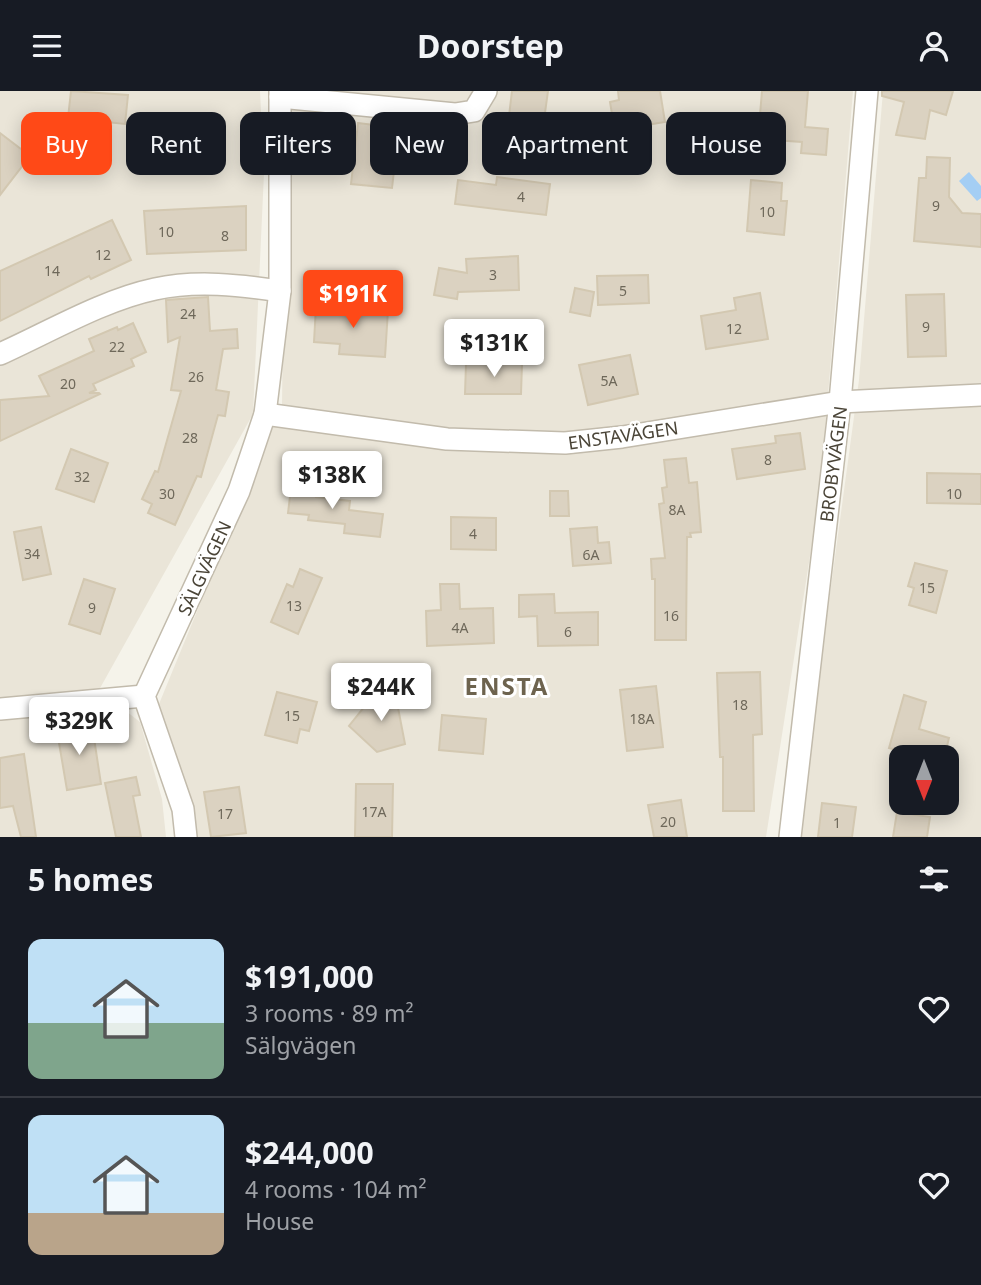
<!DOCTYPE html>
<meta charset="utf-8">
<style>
:root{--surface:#171b24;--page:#20242c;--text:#f1f3f6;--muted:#9ea1a6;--line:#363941;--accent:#ff4917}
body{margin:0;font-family:"Noto Sans",sans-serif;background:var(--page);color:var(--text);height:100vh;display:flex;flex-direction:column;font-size:26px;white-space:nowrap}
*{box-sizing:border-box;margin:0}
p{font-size:23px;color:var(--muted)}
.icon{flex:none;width:38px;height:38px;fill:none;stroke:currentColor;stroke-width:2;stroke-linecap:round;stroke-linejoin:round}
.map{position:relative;height:746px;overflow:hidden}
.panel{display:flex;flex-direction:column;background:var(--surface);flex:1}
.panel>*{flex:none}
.hud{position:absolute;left:21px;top:21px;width:940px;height:63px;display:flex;gap:14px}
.needle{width:46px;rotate:180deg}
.controls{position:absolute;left:889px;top:654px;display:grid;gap:14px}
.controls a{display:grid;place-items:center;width:70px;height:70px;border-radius:14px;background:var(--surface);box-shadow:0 4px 18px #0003;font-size:35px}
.price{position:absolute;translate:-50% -60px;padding:0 16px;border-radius:7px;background:#fff;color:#222;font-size:23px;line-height:46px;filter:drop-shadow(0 2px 4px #0008)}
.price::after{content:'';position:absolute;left:50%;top:42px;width:21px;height:16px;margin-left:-10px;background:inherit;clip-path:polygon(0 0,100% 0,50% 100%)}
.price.current{background:var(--accent);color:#fff}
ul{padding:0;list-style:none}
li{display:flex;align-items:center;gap:21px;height:175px;padding:0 28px}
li+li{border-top:2px solid var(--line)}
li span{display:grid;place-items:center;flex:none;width:196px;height:140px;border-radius:14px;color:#555}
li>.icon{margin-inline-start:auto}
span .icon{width:84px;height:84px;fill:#fffc;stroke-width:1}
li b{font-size:30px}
h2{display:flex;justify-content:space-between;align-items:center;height:84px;padding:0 28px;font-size:30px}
.chip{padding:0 24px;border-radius:14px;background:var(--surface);box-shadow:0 4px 18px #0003;font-size:24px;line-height:63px}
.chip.current{background:var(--accent);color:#fff}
header{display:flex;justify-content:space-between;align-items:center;height:91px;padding:0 28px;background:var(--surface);font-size:32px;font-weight:700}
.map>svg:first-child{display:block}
.residential{fill:#eae5d8;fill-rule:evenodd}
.water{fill:#a4cef4}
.building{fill:#dbd2c1;stroke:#d3c8b1;stroke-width:2}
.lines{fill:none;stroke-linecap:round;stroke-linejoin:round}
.minor-casing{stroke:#c2bbac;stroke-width:24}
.minor{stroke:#fff;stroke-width:21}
.labels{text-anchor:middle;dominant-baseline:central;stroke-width:6;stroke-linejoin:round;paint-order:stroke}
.number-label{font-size:14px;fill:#6e685a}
.street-label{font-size:18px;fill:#4a4437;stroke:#fff}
.district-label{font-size:24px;font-weight:bold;letter-spacing:2px;fill:#6d634e;stroke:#fff}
</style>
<header><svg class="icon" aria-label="menu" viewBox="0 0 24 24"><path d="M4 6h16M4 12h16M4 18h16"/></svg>Doorstep<svg class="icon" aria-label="person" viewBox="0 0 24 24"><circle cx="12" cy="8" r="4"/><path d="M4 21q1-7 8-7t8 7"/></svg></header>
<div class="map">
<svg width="981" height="746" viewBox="0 0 981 746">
<rect width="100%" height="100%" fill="#f5f3ea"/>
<g class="residential">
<polygon points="0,0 260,0 264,82 253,323 99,599 140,631 162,708 166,746 0,746"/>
<polygon points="286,0 853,0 820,401 766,746 195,746 159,613 282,313"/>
<path d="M883,0H981V746H797L859,289ZM901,667H947V712H901Z"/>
</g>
<polygon class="water" points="969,81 981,95 981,107 977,110 959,90"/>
<g class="building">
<polygon points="71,0 128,4 125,33 68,27"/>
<polygon points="512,0 548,0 544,29 509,25"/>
<polygon points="618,0 660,0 665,31 622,38 621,28 613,29 610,11 619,9"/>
<polygon points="762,0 808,0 805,36 828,38 826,64 801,62 802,51 758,48"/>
<polygon points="882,0 953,0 946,24 930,19 925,48 896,44 904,11 882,5"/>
<polygon points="358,32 391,36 388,62 396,63 392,97 351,93"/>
<polygon points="200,37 202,80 168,82 166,39"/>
<polygon points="0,42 30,65 0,104"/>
<polygon points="927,66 950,67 949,106 962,122 981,123 981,156 914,150 919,87 926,87"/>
<polygon points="497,86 550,93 546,124 455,113 458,89 496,94"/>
<polygon points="751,89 782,92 781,110 787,110 784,144 747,140"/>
<polygon points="246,115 246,159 147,163 144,120"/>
<polygon points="112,129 131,169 91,188 89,185 0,230 0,180"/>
<polygon points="518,165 519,199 458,201 457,208 434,204 439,177 467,182 466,168"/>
<polygon points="648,184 649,212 598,214 597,185"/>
<polygon points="575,197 594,201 590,225 570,221"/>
<polygon points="760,202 768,248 706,258 701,225 736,219 734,207"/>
<polygon points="944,203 946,265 908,266 906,204"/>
<polygon points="208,206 210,240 237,238 238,257 223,258 216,299 229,301 225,325 218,324 201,386 197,385 175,434 148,422 152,413 142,408 155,380 158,381 181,300 171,299 180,246 168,251 166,209"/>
<polygon points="316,215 388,219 385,266 339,263 340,253 314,251"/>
<polygon points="133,232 146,261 131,268 134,275 93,293 96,299 89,302 99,302 100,303 0,350 0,309 49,305 39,285 94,260 89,248 117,236 118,239"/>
<polygon points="630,264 638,303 588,314 579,274"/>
<polygon points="466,273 522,273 521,303 465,303"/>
<polygon points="800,342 805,378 737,388 732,358 776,352 775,345"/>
<polygon points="71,358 108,372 94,411 56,398"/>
<polygon points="686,367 689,392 697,391 701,441 690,442 691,446 687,446 686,549 655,549 655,488 652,488 651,468 665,467 659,413 664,412 662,397 667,396 664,369"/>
<polygon points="927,382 981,383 981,413 927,412"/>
<polygon points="292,389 317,392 316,406 350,410 349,419 383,423 380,446 344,442 345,433 308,429 309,424 288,422"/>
<polygon points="550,400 568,400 569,425 550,425"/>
<polygon points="451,426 496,427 496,459 451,458"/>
<polygon points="41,436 51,483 23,489 14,441"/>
<polygon points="597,436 598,452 609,451 611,472 573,475 570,438"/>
<polygon points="915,472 947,480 936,522 909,514 914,497 908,495"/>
<polygon points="300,478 322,487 298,543 271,531 287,493 293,496"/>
<polygon points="84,488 115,498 100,543 69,533"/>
<polygon points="440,493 459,493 460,518 493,517 494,552 427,555 426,520 441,519"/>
<polygon points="554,503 555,522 598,521 598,554 538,555 537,525 519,526 519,504"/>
<polygon points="760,581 762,643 753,644 754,720 723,720 723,666 720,666 717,582"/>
<polygon points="656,595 663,656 627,660 620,599"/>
<polygon points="394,596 405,653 377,661 349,635 365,615"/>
<polygon points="277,601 317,611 309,640 300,638 297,652 265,644"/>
<polygon points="904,604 926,611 919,638 949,647 944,667 925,667 889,657"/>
<polygon points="442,624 486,628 483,663 439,659"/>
<polygon points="92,634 101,693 67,699 57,640"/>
<polygon points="24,663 36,746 21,746 13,715 0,717 0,667"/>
<polygon points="136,686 140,704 133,705 141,746 116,746 105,692"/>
<polygon points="356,693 393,693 392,746 355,746"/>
<polygon points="239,696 246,742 211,746 204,701"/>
<polygon points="681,709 687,746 654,746 648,714"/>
<polygon points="822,712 856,716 852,746 818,746"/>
<polygon points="897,721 930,726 927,746 893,746"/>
</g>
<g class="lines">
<defs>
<g id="minor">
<polyline points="280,6 455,23 474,20 486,0"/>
<path d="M0,263C49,241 103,209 155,198C196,189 240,194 280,200"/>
<polyline points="265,323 447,348 565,352 622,346 840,311 981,304"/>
<polyline points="0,618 144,605"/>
<polyline points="186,746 183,718 144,605 239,400 265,323 280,200 280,0"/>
<polyline points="790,746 840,311 867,0"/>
</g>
</defs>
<use href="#minor" class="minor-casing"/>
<use href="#minor" class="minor"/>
</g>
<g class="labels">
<g class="number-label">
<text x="521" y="105">4</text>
<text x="936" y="114">9</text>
<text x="767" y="120">10</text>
<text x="166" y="140">10</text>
<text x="225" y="144">8</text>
<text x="103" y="163">12</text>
<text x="52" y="179">14</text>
<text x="493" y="183">3</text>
<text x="623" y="199">5</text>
<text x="188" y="222">24</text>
<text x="926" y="235">9</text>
<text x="734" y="237">12</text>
<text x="117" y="255">22</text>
<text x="196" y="285">26</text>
<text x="609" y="289">5A</text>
<text x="68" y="292">20</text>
<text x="190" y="346">28</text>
<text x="768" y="368">8</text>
<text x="82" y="385">32</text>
<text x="167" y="402">30</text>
<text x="954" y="402">10</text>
<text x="677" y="418">8A</text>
<text x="473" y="442">4</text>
<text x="32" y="462">34</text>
<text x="591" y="463">6A</text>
<text x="927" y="496">15</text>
<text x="294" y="514">13</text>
<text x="92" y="516">9</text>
<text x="671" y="524">16</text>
<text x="460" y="536">4A</text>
<text x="568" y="540">6</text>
<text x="740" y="613">18</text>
<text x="292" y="624">15</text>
<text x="642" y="627">18A</text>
<text x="374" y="720">17A</text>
<text x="225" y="722">17</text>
<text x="668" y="730">20</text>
<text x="837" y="731">1</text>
</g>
<g class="street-label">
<text transform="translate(623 344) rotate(-8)">ENSTAVÄGEN</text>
<text transform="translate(833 373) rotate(-83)">BROBYVÄGEN</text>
<text transform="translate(204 477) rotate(-65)">SÄLGVÄGEN</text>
</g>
<g class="district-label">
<text x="507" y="594">ENSTA</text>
</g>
</g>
</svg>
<div class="controls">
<a><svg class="needle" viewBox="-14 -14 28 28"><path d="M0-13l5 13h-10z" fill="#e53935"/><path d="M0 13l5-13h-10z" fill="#9ea1a6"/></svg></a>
</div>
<b class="price current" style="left:353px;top:239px">$191K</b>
<b class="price" style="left:494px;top:288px">$131K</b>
<b class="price" style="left:332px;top:420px">$138K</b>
<b class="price" style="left:381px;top:632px">$244K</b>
<b class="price" style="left:79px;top:666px">$329K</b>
<div class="hud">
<a class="chip current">Buy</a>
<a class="chip">Rent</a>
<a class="chip">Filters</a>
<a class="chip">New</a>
<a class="chip">Apartment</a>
<a class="chip">House</a>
</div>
</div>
<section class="panel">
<h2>5 homes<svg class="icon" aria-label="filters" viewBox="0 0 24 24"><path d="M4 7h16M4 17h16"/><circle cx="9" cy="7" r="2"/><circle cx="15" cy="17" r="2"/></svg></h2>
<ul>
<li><span style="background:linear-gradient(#bfe0f5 60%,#7fa58c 0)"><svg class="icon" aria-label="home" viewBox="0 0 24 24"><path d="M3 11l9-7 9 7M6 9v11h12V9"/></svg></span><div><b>$191,000</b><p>3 rooms · 89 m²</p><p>Sälgvägen</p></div><svg class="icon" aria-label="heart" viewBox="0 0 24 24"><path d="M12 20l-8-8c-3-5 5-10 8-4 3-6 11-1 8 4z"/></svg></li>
<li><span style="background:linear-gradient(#bfe0f5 70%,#b9a48a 0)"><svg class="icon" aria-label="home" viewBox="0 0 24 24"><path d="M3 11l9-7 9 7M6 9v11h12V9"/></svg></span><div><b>$244,000</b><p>4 rooms · 104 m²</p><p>House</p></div><svg class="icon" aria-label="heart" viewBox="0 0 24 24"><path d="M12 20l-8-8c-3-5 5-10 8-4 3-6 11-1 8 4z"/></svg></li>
</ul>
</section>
